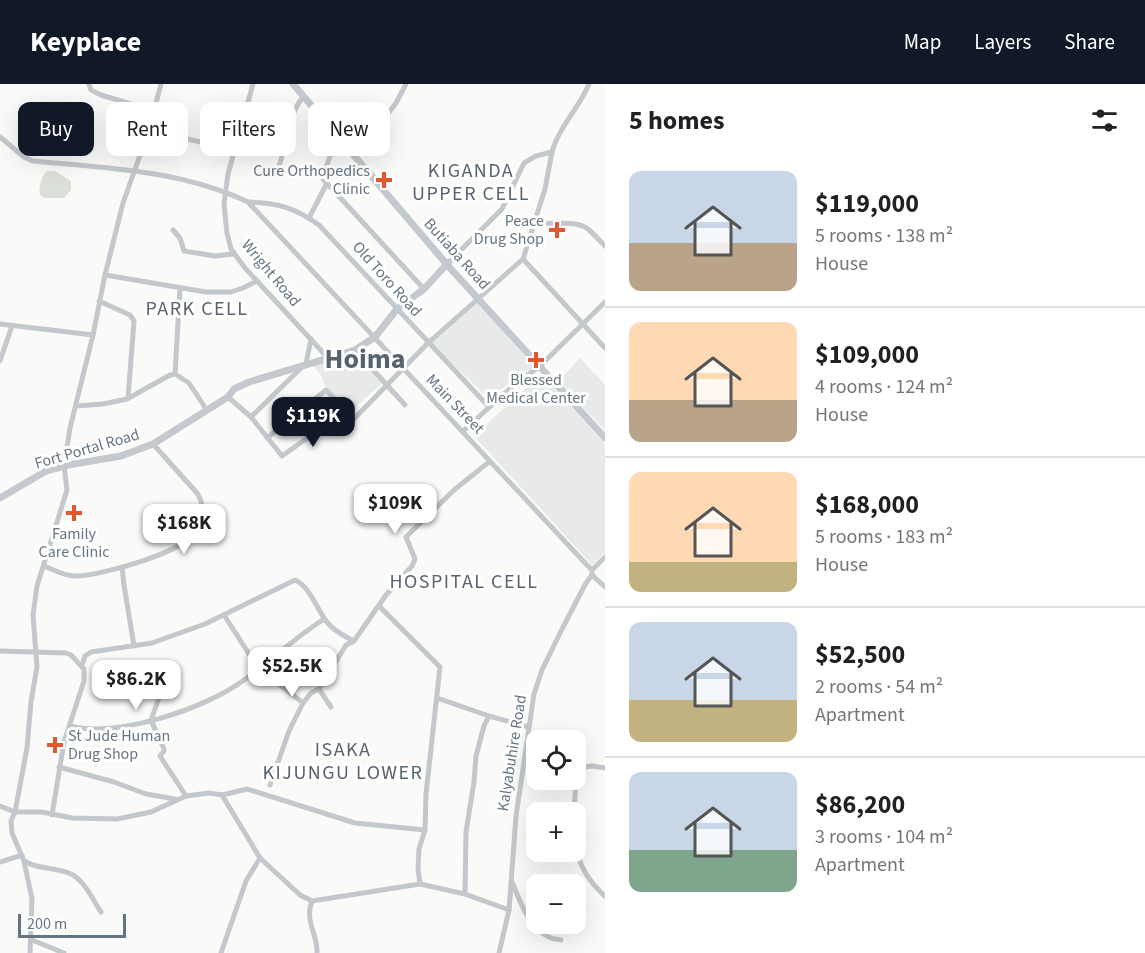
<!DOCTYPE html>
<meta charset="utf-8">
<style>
:root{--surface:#fff;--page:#f6f6f6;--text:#202124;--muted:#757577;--line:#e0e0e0;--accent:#111827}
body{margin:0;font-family:"Source Sans 3",sans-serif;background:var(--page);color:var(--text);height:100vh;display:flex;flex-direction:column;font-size:22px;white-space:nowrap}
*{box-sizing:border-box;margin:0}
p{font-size:20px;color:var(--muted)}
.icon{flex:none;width:33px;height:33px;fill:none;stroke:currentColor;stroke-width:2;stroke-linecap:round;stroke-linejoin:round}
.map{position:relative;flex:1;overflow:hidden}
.details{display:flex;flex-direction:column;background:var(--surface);width:540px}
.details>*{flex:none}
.hud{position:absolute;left:18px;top:18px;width:496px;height:54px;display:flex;gap:12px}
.buttons{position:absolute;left:526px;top:646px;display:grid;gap:12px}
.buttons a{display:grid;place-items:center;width:60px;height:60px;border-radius:12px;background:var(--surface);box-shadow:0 6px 24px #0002;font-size:30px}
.scale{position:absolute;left:18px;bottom:15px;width:108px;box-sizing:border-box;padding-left:6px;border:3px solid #657683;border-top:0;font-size:16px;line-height:21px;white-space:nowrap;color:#657683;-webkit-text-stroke:4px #fff;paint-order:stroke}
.price{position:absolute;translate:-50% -51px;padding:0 14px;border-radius:12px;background:#fff;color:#222;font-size:20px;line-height:39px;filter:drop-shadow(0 2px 3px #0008)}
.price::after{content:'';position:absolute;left:50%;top:36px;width:18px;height:14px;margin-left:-9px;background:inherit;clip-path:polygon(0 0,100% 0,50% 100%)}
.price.active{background:var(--accent);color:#fff}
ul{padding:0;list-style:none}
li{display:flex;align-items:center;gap:18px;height:150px;padding:0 24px}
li+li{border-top:2px solid var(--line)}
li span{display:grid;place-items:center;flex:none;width:168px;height:120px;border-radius:12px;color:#555}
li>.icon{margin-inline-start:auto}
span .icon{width:72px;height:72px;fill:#fffc;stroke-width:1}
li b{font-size:26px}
h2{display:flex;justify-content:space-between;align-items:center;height:72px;padding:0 24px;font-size:26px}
.tag{padding:0 21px;border-radius:12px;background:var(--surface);box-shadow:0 6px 24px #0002;font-size:21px;line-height:54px}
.tag.active{background:var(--accent);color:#fff}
header{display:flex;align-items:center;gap:36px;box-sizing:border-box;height:84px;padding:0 30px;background:var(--accent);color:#fff}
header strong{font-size:28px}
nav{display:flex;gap:33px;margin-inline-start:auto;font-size:21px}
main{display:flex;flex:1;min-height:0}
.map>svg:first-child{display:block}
.built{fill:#e8e9e9}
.green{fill:#dadfd7}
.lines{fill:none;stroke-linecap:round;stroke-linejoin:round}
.minor{stroke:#c3c8cc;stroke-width:5}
.major{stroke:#c3c9ce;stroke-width:7}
.poi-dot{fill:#e4572e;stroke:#fff;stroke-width:2}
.labels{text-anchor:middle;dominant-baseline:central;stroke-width:6;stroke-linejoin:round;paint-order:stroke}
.poi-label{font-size:16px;fill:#657683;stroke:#fff;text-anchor:end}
.street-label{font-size:16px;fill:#657683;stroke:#fff}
.quarter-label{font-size:20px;letter-spacing:1.5px;fill:#57646e;stroke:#fff}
.town-label{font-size:28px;font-weight:bold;fill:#57646e;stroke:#fff}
</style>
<header>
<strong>Keyplace</strong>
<nav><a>Map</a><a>Layers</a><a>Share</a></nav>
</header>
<main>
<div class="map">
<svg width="605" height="869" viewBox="0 0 605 869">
<rect width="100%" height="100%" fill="#fafaf8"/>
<g class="built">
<polygon points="477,217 534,283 488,314 431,259"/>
<polygon points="351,267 382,299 350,328 325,302 321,291 311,279"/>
<polygon points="580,274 605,301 605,346 558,298"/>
<polygon points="541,290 605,360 605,468 592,481 474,352"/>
</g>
<path class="green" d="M47,87H55L71,97V106L64,114H44L40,111C38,104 41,93 47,87Z"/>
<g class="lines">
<g class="minor">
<polyline points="89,0 91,6 101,11 154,27"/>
<polyline points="253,0 228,90 224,120 227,149 231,165 245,184 328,274"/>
<polyline points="149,46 235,66"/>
<polyline points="338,51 325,86 323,95 424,205"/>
<path d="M0,53L24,73L33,77C107,84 180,86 248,118L586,480L592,486L605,473"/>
<polyline points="351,67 373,49 396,19 406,0"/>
<path d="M278,85C286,65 289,28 303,13"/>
<path d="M248,118C277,119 294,123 319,141L489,323"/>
<polyline points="309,134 327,99"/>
<path d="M536,138C552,142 574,135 588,145C594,150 600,157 605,162"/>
<polyline points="173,146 180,154 184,167 215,172 233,170"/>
<polyline points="523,175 605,264"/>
<path d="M448,179L502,125L524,79L536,72L552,68C559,43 579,24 589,0"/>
<polyline points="105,191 206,208 231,208 243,204 257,197"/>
<polyline points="99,217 130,231 134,237 128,314"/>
<polyline points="0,240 93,251"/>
<polyline points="355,266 405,321"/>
<polyline points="0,277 12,242"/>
<polyline points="306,280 311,255"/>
<polyline points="175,290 180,204"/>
<polyline points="228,313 251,333 282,372 306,355 322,348 346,343 428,259 523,175 545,105 552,68"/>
<polyline points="76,322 103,320 127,315 170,291 175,290 189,299 206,325"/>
<polyline points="251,333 301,284"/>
<polyline points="463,347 514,301 540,282 605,218"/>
<polyline points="267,354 326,306 353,335"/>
<path d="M44,482C54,486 64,492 75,492C100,492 182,469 196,448C205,434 205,422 197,409L153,360"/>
<polyline points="122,483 124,501 134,562"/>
<polyline points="592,491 605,503"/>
<polyline points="379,522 440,583 426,710 425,746 419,765 418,785 420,800"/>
<polyline points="224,531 258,584 303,619"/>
<polyline points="0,567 66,569 71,571 84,585 84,597 64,658 52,731"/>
<path d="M82,581L85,572L91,568L152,559L205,540L295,496C308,501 316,522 324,534C331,545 342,551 354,557"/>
<polyline points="319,605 331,623"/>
<polyline points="159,614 151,636 164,665 164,667 160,672 186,712"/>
<polyline points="437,614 489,632 529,643"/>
<path d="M70,642C117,654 205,625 244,596C271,576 296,553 324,535"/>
<polyline points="525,673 537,674"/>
<polyline points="59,683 114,698 146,710 175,715"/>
<polyline points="576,684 592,682 605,684"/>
<polyline points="270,701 289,647 303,619 311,609 319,605 346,561 354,557 386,511 412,482 415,475 406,453 454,406 489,378"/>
<polyline points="222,711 260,774 300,811 312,817 420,800 465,810 509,826"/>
<polyline points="0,722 15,728 42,728 72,734 117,735 151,728 186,712 209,709 222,711 247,705 355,739 425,746"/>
<polyline points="574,729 576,696"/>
<path d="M576,764C580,783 590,799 605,812"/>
<path d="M24,777C39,786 56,783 71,790C84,796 93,816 101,828"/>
<polyline points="0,778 22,771"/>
<path d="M512,798C519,815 529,843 547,852C551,855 556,855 561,856"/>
<polyline points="465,810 466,748 474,698 476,672 484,642 489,632"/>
<path d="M312,817C304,837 318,850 317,869"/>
<polyline points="32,856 64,869"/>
<polyline points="30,869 32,815 24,777 12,749 11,737 15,728 27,664 31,618 37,583 33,531 37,502 67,406 64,382 70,344 93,251 105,191 123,119 149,46 161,0"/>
<polyline points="221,869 246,797 260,774"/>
<polyline points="499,869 509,826 516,732 534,610 542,586 562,545 586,499 592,491 592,486"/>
</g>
<g class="major">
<polyline points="293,0 450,184 605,354"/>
<polyline points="0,414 46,387 68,381 121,372 153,360 228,313 234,305 249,298 355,266 375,253 397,225 424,205 448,179"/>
</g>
</g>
<g class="poi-dot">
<path d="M381 87h6v6h6v6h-6v6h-6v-6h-6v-6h6z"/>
<path d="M554 137h6v6h6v6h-6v6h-6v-6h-6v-6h6z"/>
<path d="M533 267h6v6h6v6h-6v6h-6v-6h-6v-6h6z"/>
<path d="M71 420h6v6h6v6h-6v6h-6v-6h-6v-6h6z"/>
<path d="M52 652h6v6h6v6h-6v6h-6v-6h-6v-6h6z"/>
</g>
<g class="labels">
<g class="poi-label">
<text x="370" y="87">Cure Orthopedics<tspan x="370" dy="18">Clinic</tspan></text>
<text x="544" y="137">Peace<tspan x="544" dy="18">Drug Shop</tspan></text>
<text x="536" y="296" text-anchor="middle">Blessed<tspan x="536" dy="18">Medical Center</tspan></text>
<text x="74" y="450" text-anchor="middle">Family<tspan x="74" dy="18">Care Clinic</tspan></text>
<text x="68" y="652" text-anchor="start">St Jude Human<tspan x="68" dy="18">Drug Shop</tspan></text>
</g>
<g class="street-label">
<text transform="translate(457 170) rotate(48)">Butiaba Road</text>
<text transform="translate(271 189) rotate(50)">Wright Road</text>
<text transform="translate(387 195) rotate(48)">Old Toro Road</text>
<text transform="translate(455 320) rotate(46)">Main Street</text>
<text transform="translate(87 365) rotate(-16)">Fort Portal Road</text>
<text transform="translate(512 669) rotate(-81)">Kalyabuhire Road</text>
</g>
<g class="quarter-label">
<text x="471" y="87">KIGANDA<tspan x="471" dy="23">UPPER CELL</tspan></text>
<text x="197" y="225">PARK CELL</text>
<text x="464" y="498">HOSPITAL CELL</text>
<text x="343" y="666">ISAKA<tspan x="343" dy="23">KIJUNGU LOWER</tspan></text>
</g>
<g class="town-label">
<text x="365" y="275">Hoima</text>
</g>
</g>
</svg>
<div class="buttons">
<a><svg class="icon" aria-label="locate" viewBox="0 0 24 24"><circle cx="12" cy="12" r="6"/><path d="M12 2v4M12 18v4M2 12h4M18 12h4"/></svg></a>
<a>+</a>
<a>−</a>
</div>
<div class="scale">200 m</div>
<b class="price active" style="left:313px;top:364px">$119K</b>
<b class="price" style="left:395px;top:451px">$109K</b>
<b class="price" style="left:184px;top:471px">$168K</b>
<b class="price" style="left:292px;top:614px">$52.5K</b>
<b class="price" style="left:136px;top:627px">$86.2K</b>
<div class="hud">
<a class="tag active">Buy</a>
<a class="tag">Rent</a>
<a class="tag">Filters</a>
<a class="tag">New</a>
</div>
</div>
<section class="details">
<h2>5 homes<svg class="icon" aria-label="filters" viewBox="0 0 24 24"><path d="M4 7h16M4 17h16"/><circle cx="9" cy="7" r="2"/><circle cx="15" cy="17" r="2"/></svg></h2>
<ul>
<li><span style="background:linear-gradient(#c9d6e8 60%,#b9a48a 0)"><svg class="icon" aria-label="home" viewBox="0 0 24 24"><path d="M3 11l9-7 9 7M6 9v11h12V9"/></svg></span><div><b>$119,000</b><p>5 rooms · 138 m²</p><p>House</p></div></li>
<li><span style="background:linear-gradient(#ffd9b3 65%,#b9a48a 0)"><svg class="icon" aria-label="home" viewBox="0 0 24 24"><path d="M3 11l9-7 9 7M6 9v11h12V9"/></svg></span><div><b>$109,000</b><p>4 rooms · 124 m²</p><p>House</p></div></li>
<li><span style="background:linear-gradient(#ffd9b3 75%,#c2b280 0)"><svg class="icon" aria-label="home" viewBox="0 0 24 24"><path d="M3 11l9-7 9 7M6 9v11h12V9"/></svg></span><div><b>$168,000</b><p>5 rooms · 183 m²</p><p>House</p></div></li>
<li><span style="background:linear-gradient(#c9d6e8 65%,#c2b280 0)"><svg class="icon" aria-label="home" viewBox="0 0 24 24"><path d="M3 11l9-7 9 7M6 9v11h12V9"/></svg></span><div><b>$52,500</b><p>2 rooms · 54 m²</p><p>Apartment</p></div></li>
<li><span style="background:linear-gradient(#c9d6e8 65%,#7fa58c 0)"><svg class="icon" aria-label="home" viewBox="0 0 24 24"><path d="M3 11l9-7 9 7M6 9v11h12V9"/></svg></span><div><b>$86,200</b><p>3 rooms · 104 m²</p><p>Apartment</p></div></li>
</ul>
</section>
</main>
